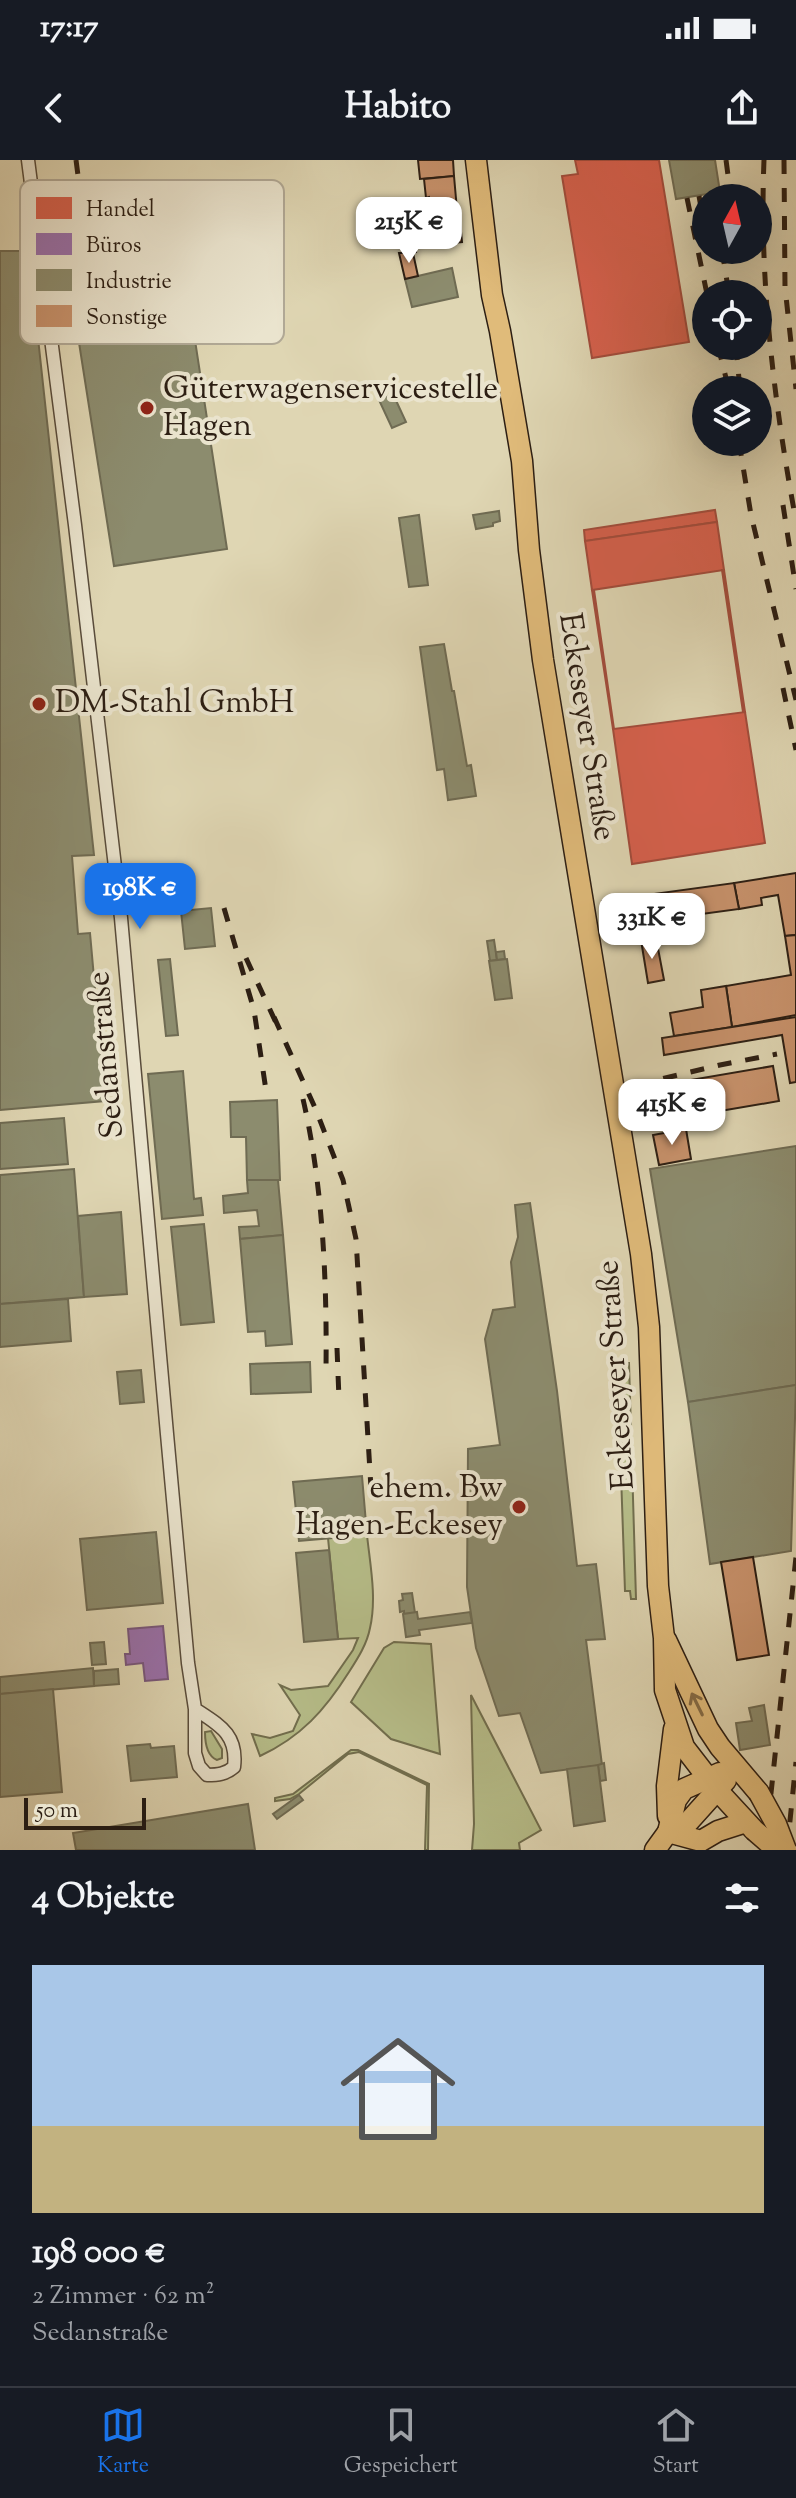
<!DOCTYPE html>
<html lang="de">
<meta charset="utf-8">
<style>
:root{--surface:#171b24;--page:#20242c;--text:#f1f3f6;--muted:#9ea1a6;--line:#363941;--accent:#1a73e8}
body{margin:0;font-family:"Sorts Mill Goudy",serif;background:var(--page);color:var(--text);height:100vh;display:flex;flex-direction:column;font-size:30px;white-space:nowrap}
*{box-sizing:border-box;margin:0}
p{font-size:26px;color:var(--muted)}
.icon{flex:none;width:44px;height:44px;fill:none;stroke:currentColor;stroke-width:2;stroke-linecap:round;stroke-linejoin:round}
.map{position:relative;height:1690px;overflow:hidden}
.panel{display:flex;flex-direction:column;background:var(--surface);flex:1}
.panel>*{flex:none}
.needle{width:52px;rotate:8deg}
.fabs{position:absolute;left:692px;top:24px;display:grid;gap:16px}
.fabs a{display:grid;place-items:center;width:80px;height:80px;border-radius:50%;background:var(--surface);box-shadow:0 8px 32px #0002;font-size:40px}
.scale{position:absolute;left:24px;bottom:20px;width:122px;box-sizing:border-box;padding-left:8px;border:4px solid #2c1e13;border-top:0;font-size:22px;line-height:28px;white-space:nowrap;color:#2c1e13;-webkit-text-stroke:6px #eae4ce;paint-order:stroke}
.price{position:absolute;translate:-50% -68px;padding:0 18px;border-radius:16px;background:#fff;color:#222;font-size:26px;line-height:52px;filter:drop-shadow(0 2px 4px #0008)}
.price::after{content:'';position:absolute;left:50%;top:48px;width:24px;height:18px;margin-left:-12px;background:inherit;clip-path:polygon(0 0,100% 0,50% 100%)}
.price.active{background:var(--accent);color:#fff}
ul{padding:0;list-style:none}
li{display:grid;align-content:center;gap:16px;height:424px;padding:0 32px}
li span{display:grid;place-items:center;height:248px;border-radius:0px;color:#555}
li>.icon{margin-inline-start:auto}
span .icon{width:144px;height:144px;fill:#fffc;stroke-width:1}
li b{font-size:34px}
h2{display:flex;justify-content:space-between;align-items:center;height:96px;padding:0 32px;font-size:34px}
.status{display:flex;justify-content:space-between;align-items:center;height:56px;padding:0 40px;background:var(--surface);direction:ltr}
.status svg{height:22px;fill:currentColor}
header{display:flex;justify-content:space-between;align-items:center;height:104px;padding:0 32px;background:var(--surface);font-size:36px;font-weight:800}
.tab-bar{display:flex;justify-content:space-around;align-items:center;height:112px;border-top:2px solid var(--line);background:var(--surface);font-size:22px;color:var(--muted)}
.tab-bar a{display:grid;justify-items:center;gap:4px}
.tab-bar .active{color:var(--accent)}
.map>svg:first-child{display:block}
.green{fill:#b6bd89;stroke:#716e4e;stroke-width:2}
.shops{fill:#d6604d;stroke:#a34c3c;stroke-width:2}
.offices{fill:#9970ab;stroke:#78577d;stroke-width:2}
.industry{fill:#8c8c6e;stroke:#6f6b53;stroke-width:2}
.building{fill:#c8926c;stroke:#2c1e13;stroke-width:2}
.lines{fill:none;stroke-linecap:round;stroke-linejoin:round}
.street-casing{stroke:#594c3b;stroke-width:15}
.primary-casing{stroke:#2c1e13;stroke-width:23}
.street{stroke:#eae4ce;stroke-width:12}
.primary{stroke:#e0bb7a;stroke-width:20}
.rail{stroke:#2c1e13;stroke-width:5;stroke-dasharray:14 14;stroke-linecap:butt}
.primary-bridge-casing{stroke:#2c1e13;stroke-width:23;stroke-linecap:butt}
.primary-bridge{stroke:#e0bb7a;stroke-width:20}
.oneway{stroke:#866c46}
.poi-dot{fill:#8f2418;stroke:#eae4ce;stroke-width:3}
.labels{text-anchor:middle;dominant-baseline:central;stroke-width:8;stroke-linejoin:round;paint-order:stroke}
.poi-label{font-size:32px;fill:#2c1e13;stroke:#eae4ce;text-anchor:start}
.street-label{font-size:32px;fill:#2c1e13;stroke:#eae4ce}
.key{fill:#eae4ce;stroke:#b1a996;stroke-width:2}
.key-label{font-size:22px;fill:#2c1e13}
</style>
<div class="status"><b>17:17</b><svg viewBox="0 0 49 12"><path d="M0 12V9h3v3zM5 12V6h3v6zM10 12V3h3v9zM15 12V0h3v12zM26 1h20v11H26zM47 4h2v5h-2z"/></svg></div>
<header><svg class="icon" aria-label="back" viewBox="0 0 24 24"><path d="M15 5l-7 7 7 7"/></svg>Habito<svg class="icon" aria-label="share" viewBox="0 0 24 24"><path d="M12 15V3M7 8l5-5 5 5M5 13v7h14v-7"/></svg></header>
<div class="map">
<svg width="796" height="1690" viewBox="0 0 796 1690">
<rect width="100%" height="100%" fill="#dfd6b3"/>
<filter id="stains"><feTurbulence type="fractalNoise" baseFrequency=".0025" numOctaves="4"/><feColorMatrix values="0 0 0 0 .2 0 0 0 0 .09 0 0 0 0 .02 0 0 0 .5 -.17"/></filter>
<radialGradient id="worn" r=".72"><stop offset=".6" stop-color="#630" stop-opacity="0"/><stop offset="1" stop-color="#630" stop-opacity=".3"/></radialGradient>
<g class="green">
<polygon points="629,1203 636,1439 631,1439 630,1431 625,1431 621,1314 623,1212 625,1203"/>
<path d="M367,1375C370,1404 377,1438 370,1468C367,1484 358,1498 349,1512C325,1550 301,1577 260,1596L252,1574L270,1578L293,1571L300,1555L280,1525L291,1530L328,1526L353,1490L358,1478L338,1479L328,1378Z"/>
<polygon points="394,1482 431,1484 440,1594 391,1579 351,1542 384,1488"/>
<polygon points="471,1535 541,1670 519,1683 520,1690 472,1690 474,1664"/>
<path d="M211,1571L222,1589V1598L217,1600C207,1596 205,1583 205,1572Z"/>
<polygon points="351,1590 358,1590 429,1624 428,1690 425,1690 427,1625 359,1592 348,1594 299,1634 290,1639 275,1641 275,1638 293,1634"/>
</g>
<g class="shops">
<polygon points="575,0 659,0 689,182 592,198 562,16 578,14"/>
<polygon points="715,350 717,362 585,381 584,370"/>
<polygon points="717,362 724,410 592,430 585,381"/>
<polygon points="722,410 724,410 745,552 743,552"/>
<polygon points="592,430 594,430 614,569 613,569"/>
<polygon points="745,552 765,683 632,704 613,569"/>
</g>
<polygon class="offices" points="163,1466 168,1519 145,1521 143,1503 126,1505 125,1494 130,1494 128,1469"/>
<g class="industry">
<polygon points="669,0 715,0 720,32 676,39"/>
<polygon points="181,89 227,389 114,406 67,106"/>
<polygon points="0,91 26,91 38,178 94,695 72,696 78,774 90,773 105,941 0,950"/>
<polygon points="452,108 458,137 412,147 405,119"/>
<polygon points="393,234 406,262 392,268 379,240"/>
<polygon points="499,351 500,361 493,363 493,366 476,369 473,355"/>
<polygon points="419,355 428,425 409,427 399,358"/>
<polygon points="444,484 452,531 454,531 467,606 471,605 476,636 448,640 444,609 437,610 420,487"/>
<polygon points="211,748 215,786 185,789 181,751"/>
<polygon points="494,780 497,800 490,801 487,781"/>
<polygon points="504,791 505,799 497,800 496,792"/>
<polygon points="170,799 178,875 166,876 158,800"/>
<polygon points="507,799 512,838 495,840 489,801"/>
<polygon points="183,911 194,1039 201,1038 203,1055 162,1059 148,914"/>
<polygon points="277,940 280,1020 247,1020 246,977 231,977 230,942"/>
<polygon points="64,958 68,1004 0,1009 0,963"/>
<polygon points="796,986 796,1225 688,1242 650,1009"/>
<polygon points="74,1009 84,1137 0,1144 0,1015"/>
<polygon points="247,1020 278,1020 283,1075 240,1079 239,1067 259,1066 257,1050 224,1053 223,1036 248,1033"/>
<polygon points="530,1043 557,1231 577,1406 596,1404 605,1479 586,1480 602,1605 541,1613 520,1553 499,1556 476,1488 467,1427 468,1289 500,1285 485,1179 493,1150 515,1147 511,1102 518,1077 515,1045"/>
<polygon points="121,1052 127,1134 84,1137 78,1056"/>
<polygon points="204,1064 214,1162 181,1165 171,1067"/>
<polygon points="283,1075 292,1184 266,1186 265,1171 248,1172 240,1079"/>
<polygon points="68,1139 71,1181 0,1187 0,1144"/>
<polygon points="310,1202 311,1232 251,1234 250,1204"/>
<polygon points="141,1210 144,1242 120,1244 117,1212"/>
<polygon points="796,1225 791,1391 710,1404 688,1242"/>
<polygon points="362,1316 367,1375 299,1381 293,1322"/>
<polygon points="156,1372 163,1443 87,1450 80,1379"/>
<polygon points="329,1390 338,1479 304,1482 296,1393"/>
<polygon points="412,1433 415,1453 404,1454 404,1451 400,1452 399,1441 403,1440 402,1434"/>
<polygon points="417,1452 418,1459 470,1452 472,1463 419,1470 420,1475 406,1477 403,1454"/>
<polygon points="104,1482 106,1504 92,1505 90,1483"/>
<polygon points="93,1508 94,1526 0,1534 0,1517"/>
<polygon points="118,1509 119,1524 94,1526 94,1511"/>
<polygon points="53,1529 62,1632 0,1637 0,1534"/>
<polygon points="764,1545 770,1585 740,1590 736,1563 752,1561 749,1548"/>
<polygon points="150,1584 151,1588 174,1586 177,1617 131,1621 127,1586"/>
<polygon points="604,1603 606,1620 600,1621 598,1605"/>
<polygon points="598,1605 605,1661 574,1666 567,1609"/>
<polygon points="299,1635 303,1640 277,1659 273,1654"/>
<polygon points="248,1644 255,1690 76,1690 73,1673"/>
</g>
<g class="building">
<polygon points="418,0 453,0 454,16 420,19"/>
<polygon points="454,16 457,50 431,52 429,37 426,38 424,19"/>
<polygon points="459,50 462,82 419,86 417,70 440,68 439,51"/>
<polygon points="439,51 440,68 417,70 417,73 413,73 416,92 405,93 388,55"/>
<polygon points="399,93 413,93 418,116 405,119"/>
<polygon points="796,713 796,775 785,776 778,735 761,738 762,745 739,749 734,723"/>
<polygon points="734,723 739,749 605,767 602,741"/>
<polygon points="796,775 796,855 732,867 726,826 791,815 785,776"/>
<polygon points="656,778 664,820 648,823 641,780"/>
<polygon points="726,826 732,867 674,876 670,853 703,847 701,830"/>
<polygon points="796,857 796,922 790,923 782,875 664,895 662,878"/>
<polygon points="773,906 779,941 638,965 632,930"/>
<polygon points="686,969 691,999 659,1005 653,975"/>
<polygon points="753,1397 769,1495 737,1500 721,1402"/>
</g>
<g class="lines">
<defs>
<path id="street" d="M28,0L75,365L121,758L167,1274L188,1503L195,1549V1593L199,1606L207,1615C218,1615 226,1614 234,1607C238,1574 219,1565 195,1549"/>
<g id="primary">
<polyline points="476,0 492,135 500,171 522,301 529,390 543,500 641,1094 649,1167 658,1426 664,1478 665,1530 684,1587 718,1631 754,1670"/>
<polyline points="666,1480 708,1569 720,1587 759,1633"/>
<polyline points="668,1656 667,1626 674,1569"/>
<polyline points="668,1672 682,1669 726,1620"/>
<polyline points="668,1672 701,1681 718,1671 746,1662"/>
<polyline points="655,1690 668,1672 676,1640 684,1629 720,1613"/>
</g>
</defs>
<use href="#street" class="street-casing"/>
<use href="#primary" class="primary-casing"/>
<use href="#street" class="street"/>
<use href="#primary" class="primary"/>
<g class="rail">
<polyline points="76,0 86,77"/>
<polyline points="726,0 731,38"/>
<path d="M764,0C759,120 774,243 796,361"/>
<polyline points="784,0 785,127 796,229"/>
<polyline points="712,34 713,38"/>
<polyline points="699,36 706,75"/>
<polyline points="687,38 707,134"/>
<polyline points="722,90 729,134"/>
<polyline points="718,186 729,230"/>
<polyline points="736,186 740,230"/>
<polyline points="739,282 751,355 796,540"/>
<polyline points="783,345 796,429"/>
<polyline points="783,528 796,590"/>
<polyline points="224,748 254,850 267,937"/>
<polyline points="246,798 278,867"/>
<polyline points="274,857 316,950 343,1020 356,1079 372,1345"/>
<polyline points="636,925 720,905 777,894"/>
<path d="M303,939C323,1026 327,1121 326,1210"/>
<polyline points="337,1188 339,1239"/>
<polyline points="765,1690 796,1397"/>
<polyline points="787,1690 796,1602"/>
</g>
<defs>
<g id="primary-bridge">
<polyline points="759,1633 776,1664 786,1690"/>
<polyline points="754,1670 777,1690"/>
</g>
</defs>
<use href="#primary-bridge" class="primary-bridge-casing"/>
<use href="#primary-bridge" class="primary-bridge"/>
</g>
<defs><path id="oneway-shaft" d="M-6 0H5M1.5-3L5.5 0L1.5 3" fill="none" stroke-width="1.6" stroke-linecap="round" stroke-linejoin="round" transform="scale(2)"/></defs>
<use class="oneway" href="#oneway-shaft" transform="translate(697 1544) rotate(-116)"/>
<g class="poi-dot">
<circle cx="147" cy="248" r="8"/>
<circle cx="39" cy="544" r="8"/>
<circle cx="519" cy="1347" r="8"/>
</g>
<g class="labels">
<g class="poi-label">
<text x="163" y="230">Güterwagenservicestelle<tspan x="163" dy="37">Hagen</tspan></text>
<text x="55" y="544">DM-Stahl GmbH</text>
<text x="503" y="1329" text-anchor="end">ehem. Bw<tspan x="503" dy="37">Hagen-Eckesey</tspan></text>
</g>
<g class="street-label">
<text transform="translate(586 567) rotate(81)">Eckeseyer Straße</text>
<text transform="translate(107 895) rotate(-95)">Sedanstraße</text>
<text transform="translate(617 1215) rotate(-94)">Eckeseyer Straße</text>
</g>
</g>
<rect x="20" y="20" width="264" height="164" rx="12" class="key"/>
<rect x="36" y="37" width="36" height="22" fill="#d6604d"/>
<rect x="36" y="73" width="36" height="22" fill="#9970ab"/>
<rect x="36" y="109" width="36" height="22" fill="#8c8c6e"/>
<rect x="36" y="145" width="36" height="22" fill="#c8926c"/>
<g class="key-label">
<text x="86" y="56">Handel</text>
<text x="86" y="92">Büros</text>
<text x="86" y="128">Industrie</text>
<text x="86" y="164">Sonstige</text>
</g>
<rect width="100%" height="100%" filter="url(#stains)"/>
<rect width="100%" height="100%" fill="url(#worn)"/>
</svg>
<div class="fabs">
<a><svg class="needle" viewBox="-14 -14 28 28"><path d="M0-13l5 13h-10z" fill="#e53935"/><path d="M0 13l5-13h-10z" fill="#9ea1a6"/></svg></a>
<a><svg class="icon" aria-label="locate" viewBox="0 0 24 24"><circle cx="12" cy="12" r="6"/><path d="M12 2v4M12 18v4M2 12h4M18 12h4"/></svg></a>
<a><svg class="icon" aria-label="layers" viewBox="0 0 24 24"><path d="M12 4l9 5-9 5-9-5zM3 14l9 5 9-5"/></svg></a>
</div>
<div class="scale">50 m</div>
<b class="price" style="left:409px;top:105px">215K €</b>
<b class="price active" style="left:140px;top:771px">198K €</b>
<b class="price" style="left:652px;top:801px">331K €</b>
<b class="price" style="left:672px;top:987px">415K €</b>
</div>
<section class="panel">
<h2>4 Objekte<svg class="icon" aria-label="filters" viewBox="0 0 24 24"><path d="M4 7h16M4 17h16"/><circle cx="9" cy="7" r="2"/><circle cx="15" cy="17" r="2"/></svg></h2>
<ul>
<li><span style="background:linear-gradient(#a9c7e8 65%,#c2b280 0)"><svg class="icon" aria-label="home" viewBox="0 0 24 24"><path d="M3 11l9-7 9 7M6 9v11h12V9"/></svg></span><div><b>198 000 €</b><p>2 Zimmer · 62 m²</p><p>Sedanstraße</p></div></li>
</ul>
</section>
<nav class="tab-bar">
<a class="active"><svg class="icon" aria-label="map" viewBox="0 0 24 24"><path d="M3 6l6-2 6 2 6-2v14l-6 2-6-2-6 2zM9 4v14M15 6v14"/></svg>Karte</a>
<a><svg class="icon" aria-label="saved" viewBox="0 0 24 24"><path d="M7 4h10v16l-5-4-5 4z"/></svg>Gespeichert</a>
<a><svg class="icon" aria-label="home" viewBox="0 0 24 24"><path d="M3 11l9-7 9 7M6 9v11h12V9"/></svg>Start</a>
</nav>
